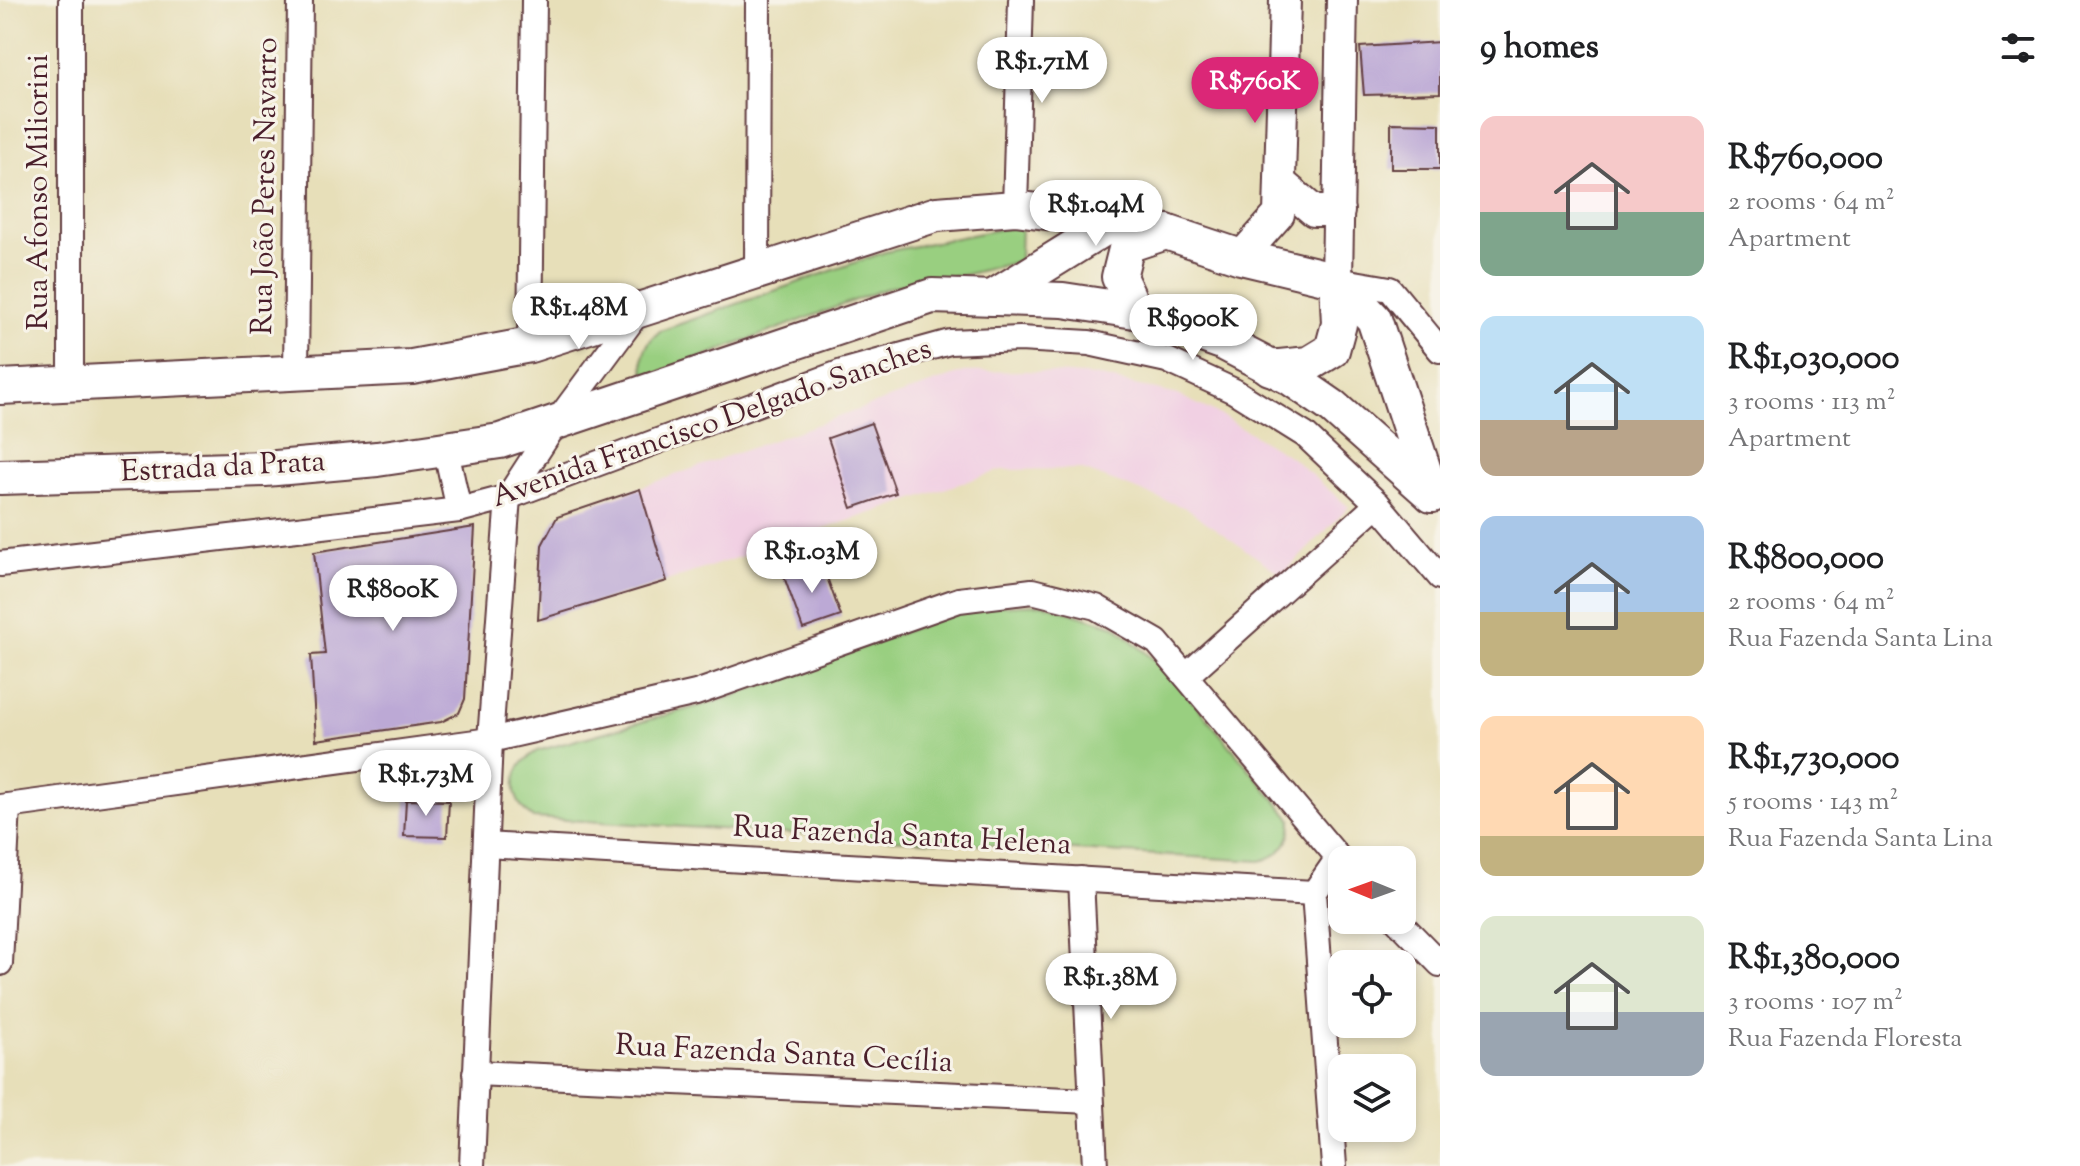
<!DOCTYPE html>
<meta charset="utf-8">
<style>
:root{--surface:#fff;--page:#f6f6f6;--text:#202124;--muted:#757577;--accent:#db2777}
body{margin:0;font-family:"Sorts Mill Goudy",serif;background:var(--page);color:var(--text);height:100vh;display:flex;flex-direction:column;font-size:30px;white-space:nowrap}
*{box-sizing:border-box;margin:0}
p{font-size:26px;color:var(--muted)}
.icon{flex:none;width:44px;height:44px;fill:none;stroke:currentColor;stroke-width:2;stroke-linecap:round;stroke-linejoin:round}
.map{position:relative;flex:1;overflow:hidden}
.side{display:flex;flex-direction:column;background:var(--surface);width:640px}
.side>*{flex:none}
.needle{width:52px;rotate:271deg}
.controls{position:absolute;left:1328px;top:846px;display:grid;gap:16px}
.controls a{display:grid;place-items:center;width:88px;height:88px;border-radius:16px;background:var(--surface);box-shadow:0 4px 12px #0003;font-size:40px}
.price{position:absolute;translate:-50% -68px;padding:0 18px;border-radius:28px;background:#fff;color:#222;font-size:26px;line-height:52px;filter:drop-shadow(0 2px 4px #0008)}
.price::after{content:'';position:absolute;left:50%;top:48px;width:24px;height:18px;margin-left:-12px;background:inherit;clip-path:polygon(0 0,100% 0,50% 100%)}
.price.on{background:var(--accent);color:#fff}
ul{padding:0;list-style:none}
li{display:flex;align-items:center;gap:24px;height:200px;padding:0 40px}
li span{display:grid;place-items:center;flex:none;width:224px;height:160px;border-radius:16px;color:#555}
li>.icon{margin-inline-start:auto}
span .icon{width:96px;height:96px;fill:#fffc;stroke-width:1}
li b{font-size:34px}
h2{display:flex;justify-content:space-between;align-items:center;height:96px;padding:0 40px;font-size:34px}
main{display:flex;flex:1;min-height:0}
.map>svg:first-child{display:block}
.built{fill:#f1d0e3}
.green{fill:#99cf80;stroke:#727756;stroke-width:2}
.building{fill:#bca9d5}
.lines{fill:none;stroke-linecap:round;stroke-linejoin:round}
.minor-casing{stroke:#623c40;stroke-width:28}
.tertiary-casing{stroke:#623c40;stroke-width:34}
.secondary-casing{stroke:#623c40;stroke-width:38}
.minor{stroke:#fff;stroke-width:24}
.tertiary{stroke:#fff;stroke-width:30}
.secondary{stroke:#fff;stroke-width:34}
.labels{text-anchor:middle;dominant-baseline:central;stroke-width:6;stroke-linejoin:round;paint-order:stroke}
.street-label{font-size:30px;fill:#4a1f2b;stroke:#f7f3e8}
</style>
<main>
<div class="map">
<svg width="1440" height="1166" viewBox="0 0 1440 1166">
<rect width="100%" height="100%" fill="#f7f3e8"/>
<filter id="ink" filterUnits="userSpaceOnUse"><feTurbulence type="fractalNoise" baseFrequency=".0125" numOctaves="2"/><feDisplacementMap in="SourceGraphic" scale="16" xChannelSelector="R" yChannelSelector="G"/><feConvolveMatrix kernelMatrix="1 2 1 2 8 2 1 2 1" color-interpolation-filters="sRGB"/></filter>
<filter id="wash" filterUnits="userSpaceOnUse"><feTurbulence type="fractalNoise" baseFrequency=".006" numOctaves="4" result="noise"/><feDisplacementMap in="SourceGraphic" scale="32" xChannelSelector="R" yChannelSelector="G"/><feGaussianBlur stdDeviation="1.8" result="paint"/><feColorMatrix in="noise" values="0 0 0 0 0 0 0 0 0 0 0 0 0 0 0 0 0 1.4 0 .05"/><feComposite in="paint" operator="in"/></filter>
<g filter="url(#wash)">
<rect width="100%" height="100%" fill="#e7dfb9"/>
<polygon class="built" points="1026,371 1096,376 1178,395 1222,416 1292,458 1349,507 1282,575 1186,508 1080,469 1001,470 667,581 538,620 542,545 557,517 964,372"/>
<g class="green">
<path d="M1021,225L1020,261L968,274L890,287L646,378C639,358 644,344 660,331L885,252Z"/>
<path d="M1044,604L1115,626L1171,675L1292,820C1292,843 1281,856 1260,861L533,818C507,798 509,768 537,751L728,698L969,607Z"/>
</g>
<g id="blocks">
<g class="building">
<polygon points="1440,42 1440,93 1364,95 1360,47"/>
<polygon points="1391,123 1440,124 1440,169 1391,169"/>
<polygon points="871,423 896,493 852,508 828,438"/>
<polygon points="640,489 667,581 538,620 542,545 557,517"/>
<polygon points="475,527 465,699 459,713 441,722 316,740 311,655 325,654 314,552"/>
<polygon points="821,561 841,616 803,629 783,574"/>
<polygon points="406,800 449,801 447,837 404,836"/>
</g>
</g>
</g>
<g filter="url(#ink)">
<use href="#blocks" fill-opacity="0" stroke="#623c40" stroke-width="2"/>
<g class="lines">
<defs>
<g id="minor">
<polyline points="1015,208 1021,0"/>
<polyline points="757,272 758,0"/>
<polyline points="1337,280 1390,289 1440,350"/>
<polyline points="530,345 534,0"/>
<polyline points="296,373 300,0"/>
<polyline points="71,383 71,0"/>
<polyline points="446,451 459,510"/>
<polyline points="0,564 459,510 508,497 842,372 950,342 1020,339 1089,343 1167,360 1234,391 1305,435 1378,504 1440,577"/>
<polyline points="1186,676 1378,504"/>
<polyline points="0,807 490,740 696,693 959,600 1032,591 1096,607 1157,642 1342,862"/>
<polyline points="486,845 1314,893"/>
<polyline points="1081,879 1095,1166"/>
<polyline points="1397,920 1440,964"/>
<polyline points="0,963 8,806"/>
<polyline points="475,1073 1091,1101"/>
<polyline points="472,1166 490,740 508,497 556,423 641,308"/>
<polyline points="1334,1166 1314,893 1338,858"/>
</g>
<g id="tertiary">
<polyline points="1281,183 1314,211 1339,211"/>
<polyline points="1241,257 1279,214 1285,0"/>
<polyline points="1337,280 1342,0"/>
</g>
<g id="secondary">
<polyline points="992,298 1116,221"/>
<polyline points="1135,311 1119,277 1127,245 1166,232"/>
<polyline points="1270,368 1309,364 1332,350 1339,324 1337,280"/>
<polyline points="0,387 412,367 530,345 937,214 1015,208 1116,221 1166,232 1241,257 1337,280 1374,319 1432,495"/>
<polyline points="0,477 265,469 377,459 500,441 932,296 1063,300 1135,311 1222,342 1291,378 1333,407 1432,495"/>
</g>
</defs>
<use href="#minor" class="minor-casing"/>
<use href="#tertiary" class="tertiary-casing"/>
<use href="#secondary" class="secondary-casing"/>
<use href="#minor" class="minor"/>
<use href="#tertiary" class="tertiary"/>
<use href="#secondary" class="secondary"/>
</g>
</g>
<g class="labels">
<g class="street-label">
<text transform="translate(266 186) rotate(-89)">Rua João Peres Navarro</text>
<text transform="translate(39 192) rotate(-90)">Rua Afonso Miliorini</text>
<text transform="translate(712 424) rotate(-19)">Avenida Francisco Delgado Sanches</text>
<text transform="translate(223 468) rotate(-3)">Estrada da Prata</text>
<text transform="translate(902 837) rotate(3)">Rua Fazenda Santa Helena</text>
<text transform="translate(784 1055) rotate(3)">Rua Fazenda Santa Cecília</text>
</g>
</g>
</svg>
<div class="controls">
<a><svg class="needle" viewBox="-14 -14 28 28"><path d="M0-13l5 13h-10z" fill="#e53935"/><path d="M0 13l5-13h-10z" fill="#757577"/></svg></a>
<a><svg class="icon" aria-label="locate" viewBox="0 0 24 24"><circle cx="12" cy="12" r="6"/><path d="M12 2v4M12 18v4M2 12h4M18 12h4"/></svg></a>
<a><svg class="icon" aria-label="layers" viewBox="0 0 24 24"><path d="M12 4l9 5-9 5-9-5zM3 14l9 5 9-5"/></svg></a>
</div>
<b class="price" style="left:1042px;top:105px">R$1.71M</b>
<b class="price on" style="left:1255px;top:125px">R$760K</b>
<b class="price" style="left:1096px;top:248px">R$1.04M</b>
<b class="price" style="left:579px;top:351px">R$1.48M</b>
<b class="price" style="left:1193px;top:362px">R$900K</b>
<b class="price" style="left:812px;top:595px">R$1.03M</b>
<b class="price" style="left:393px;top:633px">R$800K</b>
<b class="price" style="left:426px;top:818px">R$1.73M</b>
<b class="price" style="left:1111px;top:1021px">R$1.38M</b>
</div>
<section class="side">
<h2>9 homes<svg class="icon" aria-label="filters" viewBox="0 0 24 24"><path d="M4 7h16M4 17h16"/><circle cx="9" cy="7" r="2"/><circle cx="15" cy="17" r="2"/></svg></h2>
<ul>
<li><span style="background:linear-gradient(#f6c9c9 60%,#7fa58c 0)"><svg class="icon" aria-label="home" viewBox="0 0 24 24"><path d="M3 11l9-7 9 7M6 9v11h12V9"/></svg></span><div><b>R$760,000</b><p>2 rooms · 64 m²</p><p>Apartment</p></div></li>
<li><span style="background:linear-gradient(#bfe0f5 65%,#b9a48a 0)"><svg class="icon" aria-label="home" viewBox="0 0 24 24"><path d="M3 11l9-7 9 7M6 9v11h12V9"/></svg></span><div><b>R$1,030,000</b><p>3 rooms · 113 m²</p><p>Apartment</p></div></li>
<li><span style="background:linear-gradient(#a9c7e8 60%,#c2b280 0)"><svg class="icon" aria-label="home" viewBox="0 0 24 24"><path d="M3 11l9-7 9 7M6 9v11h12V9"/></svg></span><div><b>R$800,000</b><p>2 rooms · 64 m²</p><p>Rua Fazenda Santa Lina</p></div></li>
<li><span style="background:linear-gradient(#ffd9b3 75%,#c2b280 0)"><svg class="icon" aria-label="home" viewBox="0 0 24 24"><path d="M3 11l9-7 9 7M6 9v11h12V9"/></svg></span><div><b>R$1,730,000</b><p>5 rooms · 143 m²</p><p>Rua Fazenda Santa Lina</p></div></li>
<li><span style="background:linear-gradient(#dfe7d0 60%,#9aa5b1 0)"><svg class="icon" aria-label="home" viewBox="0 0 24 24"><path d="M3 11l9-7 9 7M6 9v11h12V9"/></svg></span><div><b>R$1,380,000</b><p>3 rooms · 107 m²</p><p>Rua Fazenda Floresta</p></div></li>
</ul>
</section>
</main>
